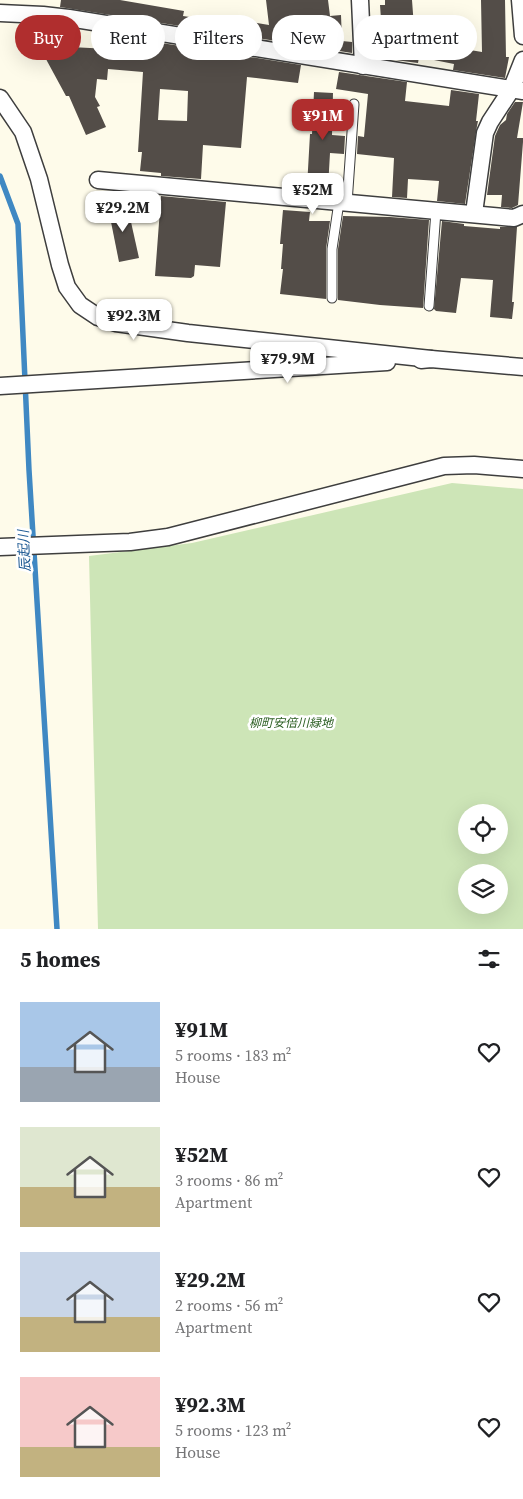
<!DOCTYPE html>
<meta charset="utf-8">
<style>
:root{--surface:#fff;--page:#f6f6f6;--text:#202124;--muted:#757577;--accent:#b02e2e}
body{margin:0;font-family:"Source Serif 4","Noto Sans JP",serif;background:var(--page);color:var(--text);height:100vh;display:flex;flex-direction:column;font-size:19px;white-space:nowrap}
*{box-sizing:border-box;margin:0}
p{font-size:16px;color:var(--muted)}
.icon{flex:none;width:28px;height:28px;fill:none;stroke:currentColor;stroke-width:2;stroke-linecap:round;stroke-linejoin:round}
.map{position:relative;height:929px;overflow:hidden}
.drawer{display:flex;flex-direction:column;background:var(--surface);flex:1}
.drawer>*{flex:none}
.hud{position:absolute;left:15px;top:15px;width:494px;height:45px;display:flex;gap:10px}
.fabs{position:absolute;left:458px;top:804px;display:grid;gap:10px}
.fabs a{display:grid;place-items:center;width:50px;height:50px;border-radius:50%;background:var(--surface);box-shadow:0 5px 20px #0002;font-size:25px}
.price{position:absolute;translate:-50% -42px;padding:0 11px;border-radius:10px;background:#fff;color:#222;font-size:16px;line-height:32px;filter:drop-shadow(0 1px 2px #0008)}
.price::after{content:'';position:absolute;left:50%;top:30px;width:15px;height:11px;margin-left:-8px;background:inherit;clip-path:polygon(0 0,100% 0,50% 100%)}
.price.active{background:var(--accent);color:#fff}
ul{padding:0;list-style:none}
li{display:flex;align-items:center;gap:15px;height:125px;padding:0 20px}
li span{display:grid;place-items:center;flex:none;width:140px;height:100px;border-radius:0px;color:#555}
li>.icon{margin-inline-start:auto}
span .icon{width:60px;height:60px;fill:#fffc;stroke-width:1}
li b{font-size:21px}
h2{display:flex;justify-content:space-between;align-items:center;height:60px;padding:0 20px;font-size:21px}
.pill{padding:0 18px;border-radius:22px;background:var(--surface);box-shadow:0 5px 20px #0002;font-size:18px;line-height:45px}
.pill.active{background:var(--accent);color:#fff}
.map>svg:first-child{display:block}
.green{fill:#cde5b7;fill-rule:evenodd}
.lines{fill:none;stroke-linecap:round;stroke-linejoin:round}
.stream{stroke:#3f88c3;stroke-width:5.5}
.building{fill:#534d48;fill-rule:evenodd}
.service-casing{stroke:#3e3e3e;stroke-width:11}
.minor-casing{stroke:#3e3e3e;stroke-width:19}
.service{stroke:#fff;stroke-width:9}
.minor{stroke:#fff;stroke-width:16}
.labels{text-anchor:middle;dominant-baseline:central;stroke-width:5;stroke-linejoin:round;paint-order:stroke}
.park-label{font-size:12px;font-style:italic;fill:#2a5d21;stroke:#fff}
.water-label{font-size:14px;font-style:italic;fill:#1e5a93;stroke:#fff}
</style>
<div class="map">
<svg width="523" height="929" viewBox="0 0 523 929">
<rect width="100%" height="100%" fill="#fefbea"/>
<path class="green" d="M452,483L523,489V929H98L89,556L192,543ZM466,812H499V845H466ZM466,872H499V905H466Z"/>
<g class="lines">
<polyline class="stream" points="0,176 18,224 29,470 57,929"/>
</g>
<g class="building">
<polygon points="61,0 120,0 184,11 183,16 223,22 224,19 245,24 245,21 269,25 266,0 328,0 330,16 341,15 342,41 352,42 352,53 60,7"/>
<polygon points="385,0 412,0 415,41 470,52 470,50 482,52 481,0 505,0 506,57 509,57 505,78 453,70 454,64 419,57 418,63 373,57 372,46 383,48 380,5 385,5"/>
<path d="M111,35L301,65L298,83L247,77L241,148L203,145L201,179L161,176V173L140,171L142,152H138L143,72L108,69L107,80L97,79L95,97L100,106L97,107L106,127L86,135L69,96H66L34,37L72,41L71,47L109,49ZM160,89L188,91L187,121L158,120Z"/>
<polygon points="339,72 407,82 405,101 449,106 451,90 479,94 476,121 478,121 477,126 465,204 437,201 439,181 408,179 407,198 392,197 394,158 357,154 358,136 364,137 368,94 336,89"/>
<polygon points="314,92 333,93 332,135 345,136 344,154 330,153 328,188 307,187 310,134 312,134"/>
<polygon points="515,102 523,102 517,138 523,138 523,142 518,205 512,208 501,207 502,195 487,195 495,136 500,125 506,120 507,114"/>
<polygon points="161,196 226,202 220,267 195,265 194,276 191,278 155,276"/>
<polygon points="127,204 139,258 119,262 108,207"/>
<polygon points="283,210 310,212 309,221 330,221 326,249 326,299 280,294 283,269 281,269 283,244 280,244"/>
<polygon points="343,216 390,217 429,220 423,308 380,305 338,300 338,249"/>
<polygon points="442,221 464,224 464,226 500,229 500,227 517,227 512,302 514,302 512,319 490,317 493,280 461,278 456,313 436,311 434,309"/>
</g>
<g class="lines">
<defs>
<g id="service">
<polyline points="347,203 354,104"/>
<polyline points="332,298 332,249 339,202"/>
<polyline points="429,306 436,211"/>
</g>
<g id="minor">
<polyline points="360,0 363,66"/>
<polyline points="520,0 523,36"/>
<polyline points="0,13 43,15 69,18 523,91"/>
<polyline points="0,98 23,132 39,179 60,265 67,287 80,305 98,317 116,323 188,333 431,359"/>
<polyline points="98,180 514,218 523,214"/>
<polyline points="474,213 485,133 490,122 511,90 523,60"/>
<polyline points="421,360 431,359 523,367"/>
<polyline points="0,386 387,362"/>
<polyline points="0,547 130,542 168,537 444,466 474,465 523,469"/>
</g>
</defs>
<use href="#service" class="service-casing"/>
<use href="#minor" class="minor-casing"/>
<use href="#service" class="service"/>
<use href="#minor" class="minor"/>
</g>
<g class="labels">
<g class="park-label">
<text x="291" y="723">柳町安倍川緑地</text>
</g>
<g class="water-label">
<text transform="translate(24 551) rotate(-93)">辰起川</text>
</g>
</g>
</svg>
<div class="fabs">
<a><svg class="icon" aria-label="locate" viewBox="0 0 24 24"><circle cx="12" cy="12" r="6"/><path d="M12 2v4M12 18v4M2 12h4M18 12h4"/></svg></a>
<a><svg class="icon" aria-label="layers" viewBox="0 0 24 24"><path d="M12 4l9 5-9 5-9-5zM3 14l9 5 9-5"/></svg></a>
</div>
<b class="price active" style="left:323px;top:141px">¥91M</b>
<b class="price" style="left:313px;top:215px">¥52M</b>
<b class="price" style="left:123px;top:233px">¥29.2M</b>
<b class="price" style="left:134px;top:341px">¥92.3M</b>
<b class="price" style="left:288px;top:384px">¥79.9M</b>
<div class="hud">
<a class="pill active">Buy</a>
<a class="pill">Rent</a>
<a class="pill">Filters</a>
<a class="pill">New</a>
<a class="pill">Apartment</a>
</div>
</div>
<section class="drawer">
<h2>5 homes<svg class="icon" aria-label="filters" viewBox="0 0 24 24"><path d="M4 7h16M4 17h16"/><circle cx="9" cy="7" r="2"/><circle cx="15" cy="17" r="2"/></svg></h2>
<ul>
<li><span style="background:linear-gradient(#a9c7e8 65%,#9aa5b1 0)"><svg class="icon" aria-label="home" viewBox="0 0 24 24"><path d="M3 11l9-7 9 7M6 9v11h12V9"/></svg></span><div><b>¥91M</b><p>5 rooms · 183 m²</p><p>House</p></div><svg class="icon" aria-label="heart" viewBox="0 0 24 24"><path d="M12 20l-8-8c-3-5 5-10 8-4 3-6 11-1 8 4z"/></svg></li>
<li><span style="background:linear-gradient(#dfe7d0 60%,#c2b280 0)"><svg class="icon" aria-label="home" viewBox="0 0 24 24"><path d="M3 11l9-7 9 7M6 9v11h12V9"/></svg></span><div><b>¥52M</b><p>3 rooms · 86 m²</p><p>Apartment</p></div><svg class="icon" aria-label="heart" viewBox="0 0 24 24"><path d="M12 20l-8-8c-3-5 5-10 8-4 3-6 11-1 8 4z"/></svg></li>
<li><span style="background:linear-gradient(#c9d6e8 65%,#c2b280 0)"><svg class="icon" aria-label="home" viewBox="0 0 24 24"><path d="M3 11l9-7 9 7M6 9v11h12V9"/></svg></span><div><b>¥29.2M</b><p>2 rooms · 56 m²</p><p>Apartment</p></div><svg class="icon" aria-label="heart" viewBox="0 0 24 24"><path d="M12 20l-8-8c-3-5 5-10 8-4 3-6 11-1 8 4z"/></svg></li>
<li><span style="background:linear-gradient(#f6c9c9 70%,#c2b280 0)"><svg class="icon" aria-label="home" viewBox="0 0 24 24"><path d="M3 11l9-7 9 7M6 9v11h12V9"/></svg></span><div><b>¥92.3M</b><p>5 rooms · 123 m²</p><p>House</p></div><svg class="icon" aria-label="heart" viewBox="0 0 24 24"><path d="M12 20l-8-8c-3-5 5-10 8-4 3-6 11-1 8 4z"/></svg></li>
</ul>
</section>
